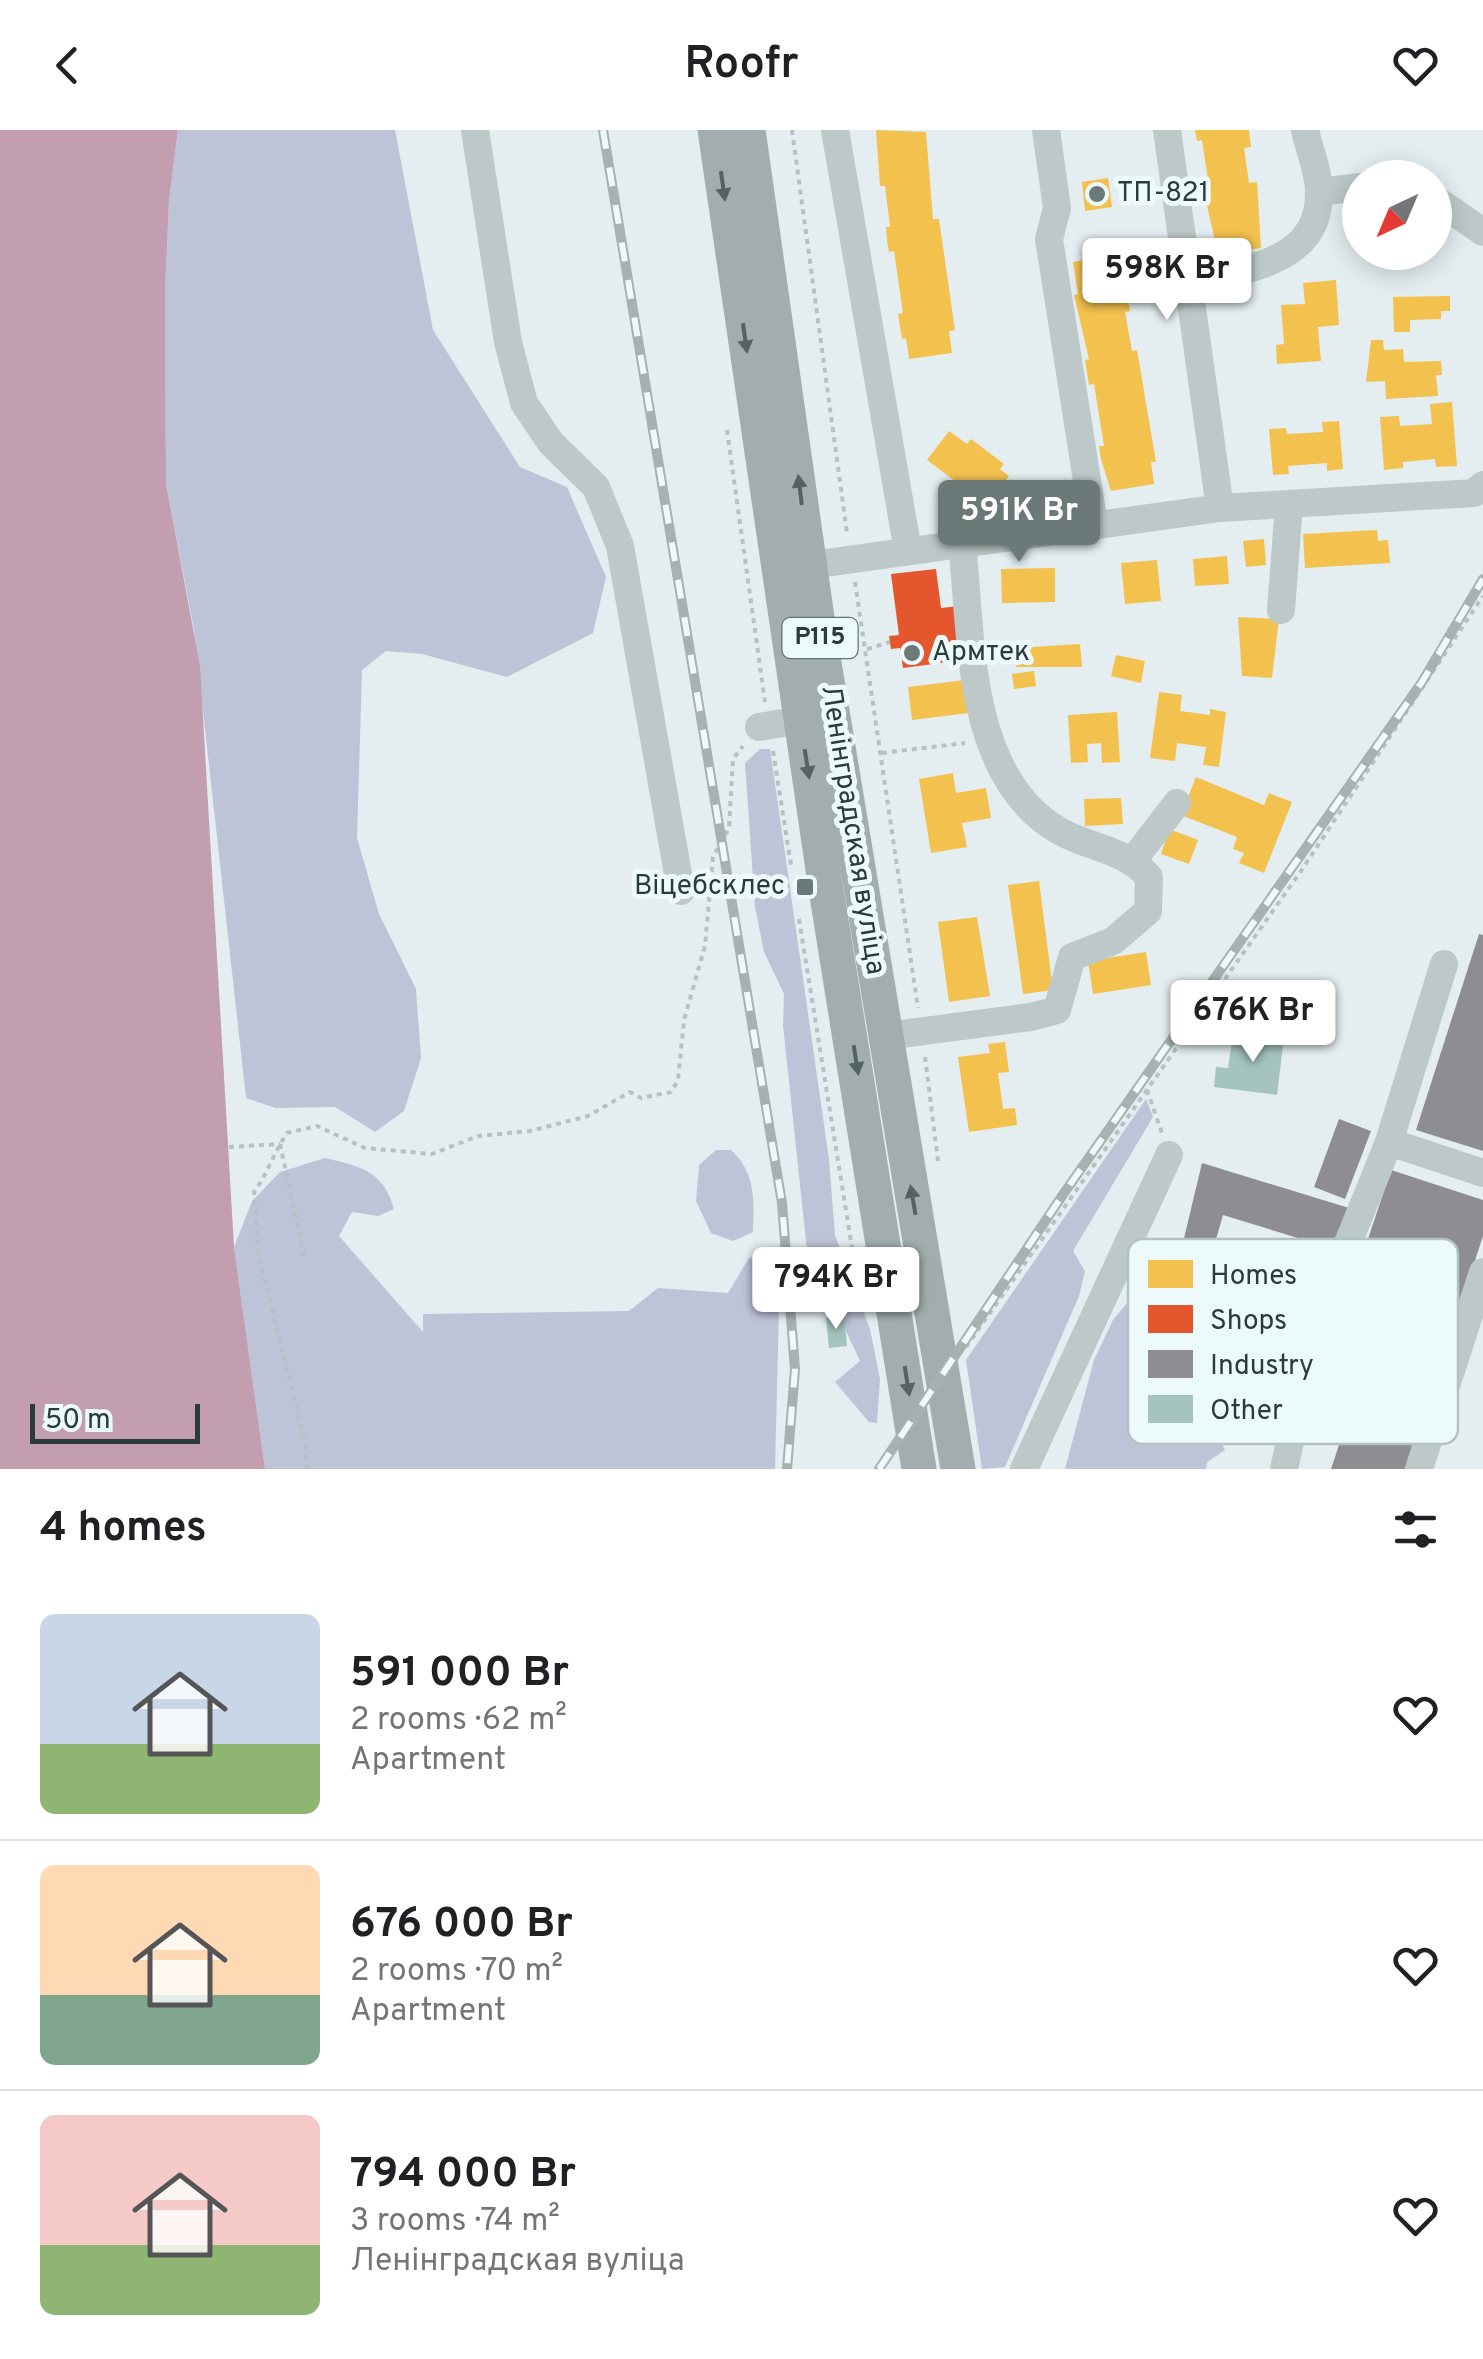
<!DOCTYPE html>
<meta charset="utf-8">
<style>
:root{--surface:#fff;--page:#f2f2f2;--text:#202124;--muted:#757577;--line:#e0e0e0;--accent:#6b7a79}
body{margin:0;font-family:Overpass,sans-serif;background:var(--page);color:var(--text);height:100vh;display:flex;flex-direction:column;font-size:38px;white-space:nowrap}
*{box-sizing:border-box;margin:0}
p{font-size:32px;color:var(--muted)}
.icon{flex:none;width:55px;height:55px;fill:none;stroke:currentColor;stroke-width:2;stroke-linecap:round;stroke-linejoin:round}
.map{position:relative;height:1339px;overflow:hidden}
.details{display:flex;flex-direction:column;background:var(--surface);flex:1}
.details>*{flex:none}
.needle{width:65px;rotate:224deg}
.buttons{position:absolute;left:1342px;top:30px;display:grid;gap:20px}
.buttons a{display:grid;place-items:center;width:110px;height:110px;border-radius:50%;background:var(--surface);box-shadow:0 5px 25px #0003;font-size:50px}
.scale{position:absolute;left:30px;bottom:25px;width:170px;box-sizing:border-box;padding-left:10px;border:5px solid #2a3b39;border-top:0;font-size:28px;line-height:35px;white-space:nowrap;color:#2a3b39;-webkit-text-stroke:8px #ecfafb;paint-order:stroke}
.price{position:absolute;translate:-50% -85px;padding:0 22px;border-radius:10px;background:#fff;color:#222;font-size:32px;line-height:65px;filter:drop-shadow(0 2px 5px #0008)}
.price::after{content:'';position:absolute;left:50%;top:60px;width:30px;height:22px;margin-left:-15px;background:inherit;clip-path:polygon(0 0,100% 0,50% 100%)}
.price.active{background:var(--accent);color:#fff}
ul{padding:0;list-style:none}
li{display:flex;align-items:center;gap:30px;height:250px;padding:0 40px}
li+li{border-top:2px solid var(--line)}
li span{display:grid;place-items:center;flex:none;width:280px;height:200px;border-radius:15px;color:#555}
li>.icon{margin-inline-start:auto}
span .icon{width:120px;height:120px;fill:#fffc;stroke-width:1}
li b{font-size:42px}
h2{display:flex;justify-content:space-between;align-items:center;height:120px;padding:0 40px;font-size:42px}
header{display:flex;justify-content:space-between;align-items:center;height:130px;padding:0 40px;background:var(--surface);font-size:45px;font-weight:600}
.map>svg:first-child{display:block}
.green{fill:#bec4d8}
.water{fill:#c29eae}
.homes{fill:#f2c14e}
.shops{fill:#e4572e}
.industry{fill:#8d8d92}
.building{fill:#a5c4c0}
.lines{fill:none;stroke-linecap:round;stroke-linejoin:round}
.path{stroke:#b5c2c2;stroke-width:4;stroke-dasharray:5 5;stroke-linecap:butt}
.minor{stroke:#bdc9c9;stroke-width:28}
.major{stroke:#a1adae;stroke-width:35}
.rail-casing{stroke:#a7b1b1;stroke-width:10}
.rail{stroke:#ecfafb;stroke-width:6;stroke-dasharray:19;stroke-linecap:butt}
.oneway{fill:#546362}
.poi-dot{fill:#6b7a79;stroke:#ecfafb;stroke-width:4}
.labels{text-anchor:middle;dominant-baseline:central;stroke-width:10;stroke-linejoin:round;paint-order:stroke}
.shield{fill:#ecfafb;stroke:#647473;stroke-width:2.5}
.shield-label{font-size:25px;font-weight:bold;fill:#2a3b39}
.poi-label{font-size:28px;fill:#2a3b39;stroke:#ecfafb;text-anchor:start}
.street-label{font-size:28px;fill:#2a3b39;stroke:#ecfafb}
.key{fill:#ecfafb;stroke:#b2c1c1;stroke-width:2.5}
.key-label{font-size:28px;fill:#2a3b39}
</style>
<header><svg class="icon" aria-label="back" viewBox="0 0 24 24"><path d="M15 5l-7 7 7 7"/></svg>Roofr<svg class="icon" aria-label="heart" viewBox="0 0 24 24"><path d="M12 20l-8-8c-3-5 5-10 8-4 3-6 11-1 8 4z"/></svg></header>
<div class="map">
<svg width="1483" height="1339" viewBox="0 0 1483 1339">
<rect width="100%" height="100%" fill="#e4eef0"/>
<g class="green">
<polygon points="178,0 395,0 433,200 520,337 567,357 606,447 593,503 507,547 422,524 386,521 362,540 357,708 379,784 416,859 421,928 404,981 375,1002 335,977 276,978 246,968 194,500 166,353 165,163 169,71"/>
<polygon points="760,619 770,619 829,1029 835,1105 870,1199 880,1249 877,1293 869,1292 835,1252 860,1231 831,1169 829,1152 807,1121 783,895 784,864 764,822 755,777 745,633"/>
<polygon points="1146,969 1153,987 1073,1121 1085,1141 1079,1166 1005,1337 982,1339 966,1230"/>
<path d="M716,1020H731C756,1043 754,1070 753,1102L733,1111L711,1103L696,1071L699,1035Z"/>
<path d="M325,1028C360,1036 384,1041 394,1079L378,1086L352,1082L339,1106L423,1202V1184L629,1181L658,1158L728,1163L749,1128L764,1124L780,1137L775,1339H265L234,1117L252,1071L280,1042Z"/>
<polygon points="1172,1157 1182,1165 1167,1187 1189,1225 1206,1217 1214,1230 1207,1254 1161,1282 1162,1301 1181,1305 1213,1296 1225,1320 1207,1332 1206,1339 1065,1339 1094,1230 1113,1190 1132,1167"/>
</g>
<polygon class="water" points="0,0 178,0 169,71 165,163 166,353 200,536 234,1117 265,1339 0,1339"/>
<g class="homes">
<polygon points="876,0 926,2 933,89 939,89 955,200 949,201 952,223 909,229 906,208 902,209 898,184 903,183 894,121 889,122 887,110 886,97 890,97 885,56 880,56"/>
<polygon points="1195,0 1249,0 1251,17 1244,18 1249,53 1257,52 1261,118 1218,124 1206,71 1211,70 1202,10 1197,11"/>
<polygon points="1108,48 1112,77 1085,81 1082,52"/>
<polygon points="1116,124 1117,135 1123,134 1130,181 1125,182 1132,221 1137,220 1156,332 1151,332 1154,354 1111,361 1101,329 1099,316 1104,316 1094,254 1089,255 1087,243 1085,230 1089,229 1074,165 1078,164 1073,132"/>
<polygon points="1336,150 1339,195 1318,197 1321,231 1277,234 1276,215 1284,214 1281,175 1305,174 1303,153"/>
<polygon points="1450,166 1450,181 1441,181 1441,189 1410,190 1410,202 1394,202 1393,167"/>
<polygon points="1371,210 1383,210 1384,220 1403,219 1404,232 1441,231 1442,245 1436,245 1438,266 1386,269 1385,251 1366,252"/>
<polygon points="1452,272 1457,336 1436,337 1435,329 1403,332 1403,338 1384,340 1380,287 1399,286 1400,296 1432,294 1430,274"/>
<polygon points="1339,291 1343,339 1327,341 1327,333 1288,336 1289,344 1273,345 1269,299 1286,298 1287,304 1323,302 1322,292"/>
<polygon points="949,301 967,314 971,309 1004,334 1000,339 1009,346 987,375 927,330"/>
<polygon points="1377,400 1378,411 1388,410 1390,433 1305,438 1303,404"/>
<polygon points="1264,409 1266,435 1246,437 1243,411"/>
<polygon points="1227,426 1229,454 1195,456 1193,429"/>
<polygon points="1157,430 1161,471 1125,474 1121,433"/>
<polygon points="1055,438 1055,472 1002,473 1001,439"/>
<polygon points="1238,487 1279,489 1272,548 1242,546"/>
<polygon points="1080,514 1082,537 1016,537 1015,518"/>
<polygon points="1116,525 1145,531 1141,553 1111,546"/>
<polygon points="1034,541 1036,556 1014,559 1012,544"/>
<polygon points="965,550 969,583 912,590 908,557"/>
<polygon points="1159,562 1182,565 1180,581 1210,585 1210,579 1226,582 1219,637 1203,635 1206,617 1177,613 1175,631 1150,628"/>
<polygon points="1117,582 1120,632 1102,633 1101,613 1087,614 1088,632 1071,633 1068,585"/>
<polygon points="953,643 956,663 986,658 991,688 962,693 967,717 931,723 919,649"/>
<polygon points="1196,647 1264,675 1269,663 1292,672 1264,743 1239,733 1244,723 1233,719 1237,707 1181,685"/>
<polygon points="1121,668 1123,694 1085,696 1084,669"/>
<polygon points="1169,699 1198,710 1189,734 1161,724"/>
<polygon points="1039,751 1053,860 1023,864 1008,755"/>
<polygon points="977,787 990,866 949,872 938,792"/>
<polygon points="1146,822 1151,855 1093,864 1088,831"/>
<polygon points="1005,912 1009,942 998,943 1003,979 1015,978 1017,995 969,1002 958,927 990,923 988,914"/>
</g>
<polygon class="shops" points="936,439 941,478 959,476 964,522 947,524 948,532 903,538 900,518 891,519 889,506 899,505 891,444"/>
<g class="industry">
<polygon points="1479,804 1483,805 1483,1021 1416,1000"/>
<polygon points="1339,989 1371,1001 1345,1069 1314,1057"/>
<polygon points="1202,1033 1349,1078 1337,1120 1223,1085 1210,1130 1181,1121"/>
<polygon points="1391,1040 1483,1070 1483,1106 1407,1339 1331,1339 1341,1309 1314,1300 1321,1279 1313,1276 1359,1115 1365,1118"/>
</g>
<g class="building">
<polygon points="1269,871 1281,883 1267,898 1255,886"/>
<polygon points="1244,902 1284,907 1277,965 1214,957 1216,937 1228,938 1232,911 1242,913"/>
<polygon points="844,1186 847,1216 829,1218 826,1188"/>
</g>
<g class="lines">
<g class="path">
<polyline points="792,0 847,403"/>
<polyline points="727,300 765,572"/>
<polyline points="855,452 918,878"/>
<polyline points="867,519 890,512"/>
<polyline points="773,621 791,735"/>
<polyline points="882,623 965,613"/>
<polyline points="799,789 858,1155"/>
<polyline points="925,927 938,1031"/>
<polyline points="1147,960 1162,1003"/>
<polyline points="280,1014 304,1126"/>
<polyline points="229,1017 280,1014"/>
<polyline points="966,1217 1301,741 1483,466"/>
<path d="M307,1339L303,1304L258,1123L254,1062C268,1043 274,1022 287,1003L317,996L365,1018L432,1024L478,1006L530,1001L588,986L630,962L641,968L671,962L678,950L684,890L705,816L713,727L729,698L733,629L743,616"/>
</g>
<g class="minor">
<polyline points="475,0 508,212 524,273 551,313 596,357 620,416 681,761"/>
<polyline points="835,0 908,421"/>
<polyline points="1046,0 1057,78 1049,109 1094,395"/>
<polyline points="1167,0 1220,378"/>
<polyline points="1319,62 1360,57"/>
<polyline points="1435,69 1483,102"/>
<path d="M1191,154C1244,138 1320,134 1319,62C1319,42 1309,19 1305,0"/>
<polyline points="790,438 1220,378 1474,363 1483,355"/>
<polyline points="1281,480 1289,374"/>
<polyline points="759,597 801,590"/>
<polyline points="1134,729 1177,673"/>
<path d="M886,906L1031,887L1057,880L1072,827L1113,811L1148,781L1149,747C1122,716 1082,718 1050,695C966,637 972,505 962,413"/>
<polyline points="1389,1012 1444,834"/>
<polyline points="1121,1130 1318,1187 1284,1339"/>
<polyline points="1318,1187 1389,1012 1483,1043"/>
<polyline points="1024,1339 1169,1025"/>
<polyline points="1419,1339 1483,1142"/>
</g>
<g class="major">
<polyline points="715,0 825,753 919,1339"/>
<polyline points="748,0 820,509 958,1339"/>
</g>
<defs>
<g id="rail">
<polyline points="603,0 782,1073 795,1239 787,1339"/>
<polyline points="879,1339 1062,1066 1422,552 1483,449"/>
</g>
</defs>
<use href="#rail" class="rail-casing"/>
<use href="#rail" class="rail"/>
</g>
<defs><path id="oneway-solid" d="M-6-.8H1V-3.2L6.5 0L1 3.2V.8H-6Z" transform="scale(2.5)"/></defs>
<g class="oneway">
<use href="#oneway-solid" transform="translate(723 56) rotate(82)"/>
<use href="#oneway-solid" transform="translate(745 208) rotate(82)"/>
<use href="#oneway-solid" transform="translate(800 360) rotate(-97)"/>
<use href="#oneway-solid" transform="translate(807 634) rotate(81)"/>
<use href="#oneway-solid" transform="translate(856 930) rotate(81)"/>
<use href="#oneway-solid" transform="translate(913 1070) rotate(-100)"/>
<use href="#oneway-solid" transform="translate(907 1251) rotate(81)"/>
</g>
<g class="poi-dot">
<circle cx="1097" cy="64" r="10"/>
<circle cx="912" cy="523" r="10"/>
<rect x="795" y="747" width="20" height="20" rx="5"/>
</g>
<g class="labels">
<rect class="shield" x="782.5" y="488" width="75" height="40" rx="8"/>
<g class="shield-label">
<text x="820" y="508">Р115</text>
</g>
<g class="poi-label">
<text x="1117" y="64">ТП-821</text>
<text x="932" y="523">Армтек</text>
<text x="785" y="757" text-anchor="end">Віцебсклес</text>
</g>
<g class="street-label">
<text transform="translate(852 700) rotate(81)">Ленінградская вуліца</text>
</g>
</g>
<rect x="1128" y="1109" width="330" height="205" rx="15" class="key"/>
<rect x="1148" y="1130" width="45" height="28" fill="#f2c14e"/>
<rect x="1148" y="1175" width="45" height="28" fill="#e4572e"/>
<rect x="1148" y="1220" width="45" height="28" fill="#8d8d92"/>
<rect x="1148" y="1265" width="45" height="28" fill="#a5c4c0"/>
<g class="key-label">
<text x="1210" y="1154">Homes</text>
<text x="1210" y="1199">Shops</text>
<text x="1210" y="1244">Industry</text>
<text x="1210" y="1289">Other</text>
</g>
</svg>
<div class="buttons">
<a><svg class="needle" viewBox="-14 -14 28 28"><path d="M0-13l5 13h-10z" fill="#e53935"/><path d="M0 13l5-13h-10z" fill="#757577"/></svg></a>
</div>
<div class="scale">50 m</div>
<b class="price" style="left:1167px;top:193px">598K Br</b>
<b class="price active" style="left:1019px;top:435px">591K Br</b>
<b class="price" style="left:1253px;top:935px">676K Br</b>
<b class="price" style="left:836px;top:1202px">794K Br</b>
</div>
<section class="details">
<h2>4 homes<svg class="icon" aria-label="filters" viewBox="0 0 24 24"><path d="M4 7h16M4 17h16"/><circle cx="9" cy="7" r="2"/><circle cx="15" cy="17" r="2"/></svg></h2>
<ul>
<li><span style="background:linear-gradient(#c9d6e8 65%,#8fb573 0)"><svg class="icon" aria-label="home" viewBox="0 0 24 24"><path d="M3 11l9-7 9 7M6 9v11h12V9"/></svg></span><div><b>591 000 Br</b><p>2 rooms · 62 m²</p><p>Apartment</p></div><svg class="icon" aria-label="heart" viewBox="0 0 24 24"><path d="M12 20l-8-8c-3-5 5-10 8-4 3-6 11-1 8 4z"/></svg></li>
<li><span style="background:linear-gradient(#ffd9b3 65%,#7fa58c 0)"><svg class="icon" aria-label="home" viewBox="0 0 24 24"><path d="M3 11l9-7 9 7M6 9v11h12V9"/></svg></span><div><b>676 000 Br</b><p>2 rooms · 70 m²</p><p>Apartment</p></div><svg class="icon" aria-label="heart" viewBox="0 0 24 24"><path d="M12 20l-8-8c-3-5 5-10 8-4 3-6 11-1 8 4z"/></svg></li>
<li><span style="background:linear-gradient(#f6c9c9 65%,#8fb573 0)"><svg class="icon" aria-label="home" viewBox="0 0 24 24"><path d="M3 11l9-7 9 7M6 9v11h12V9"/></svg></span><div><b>794 000 Br</b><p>3 rooms · 74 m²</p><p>Ленінградская вуліца</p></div><svg class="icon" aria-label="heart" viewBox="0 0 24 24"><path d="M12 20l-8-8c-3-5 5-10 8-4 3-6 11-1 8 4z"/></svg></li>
</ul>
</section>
